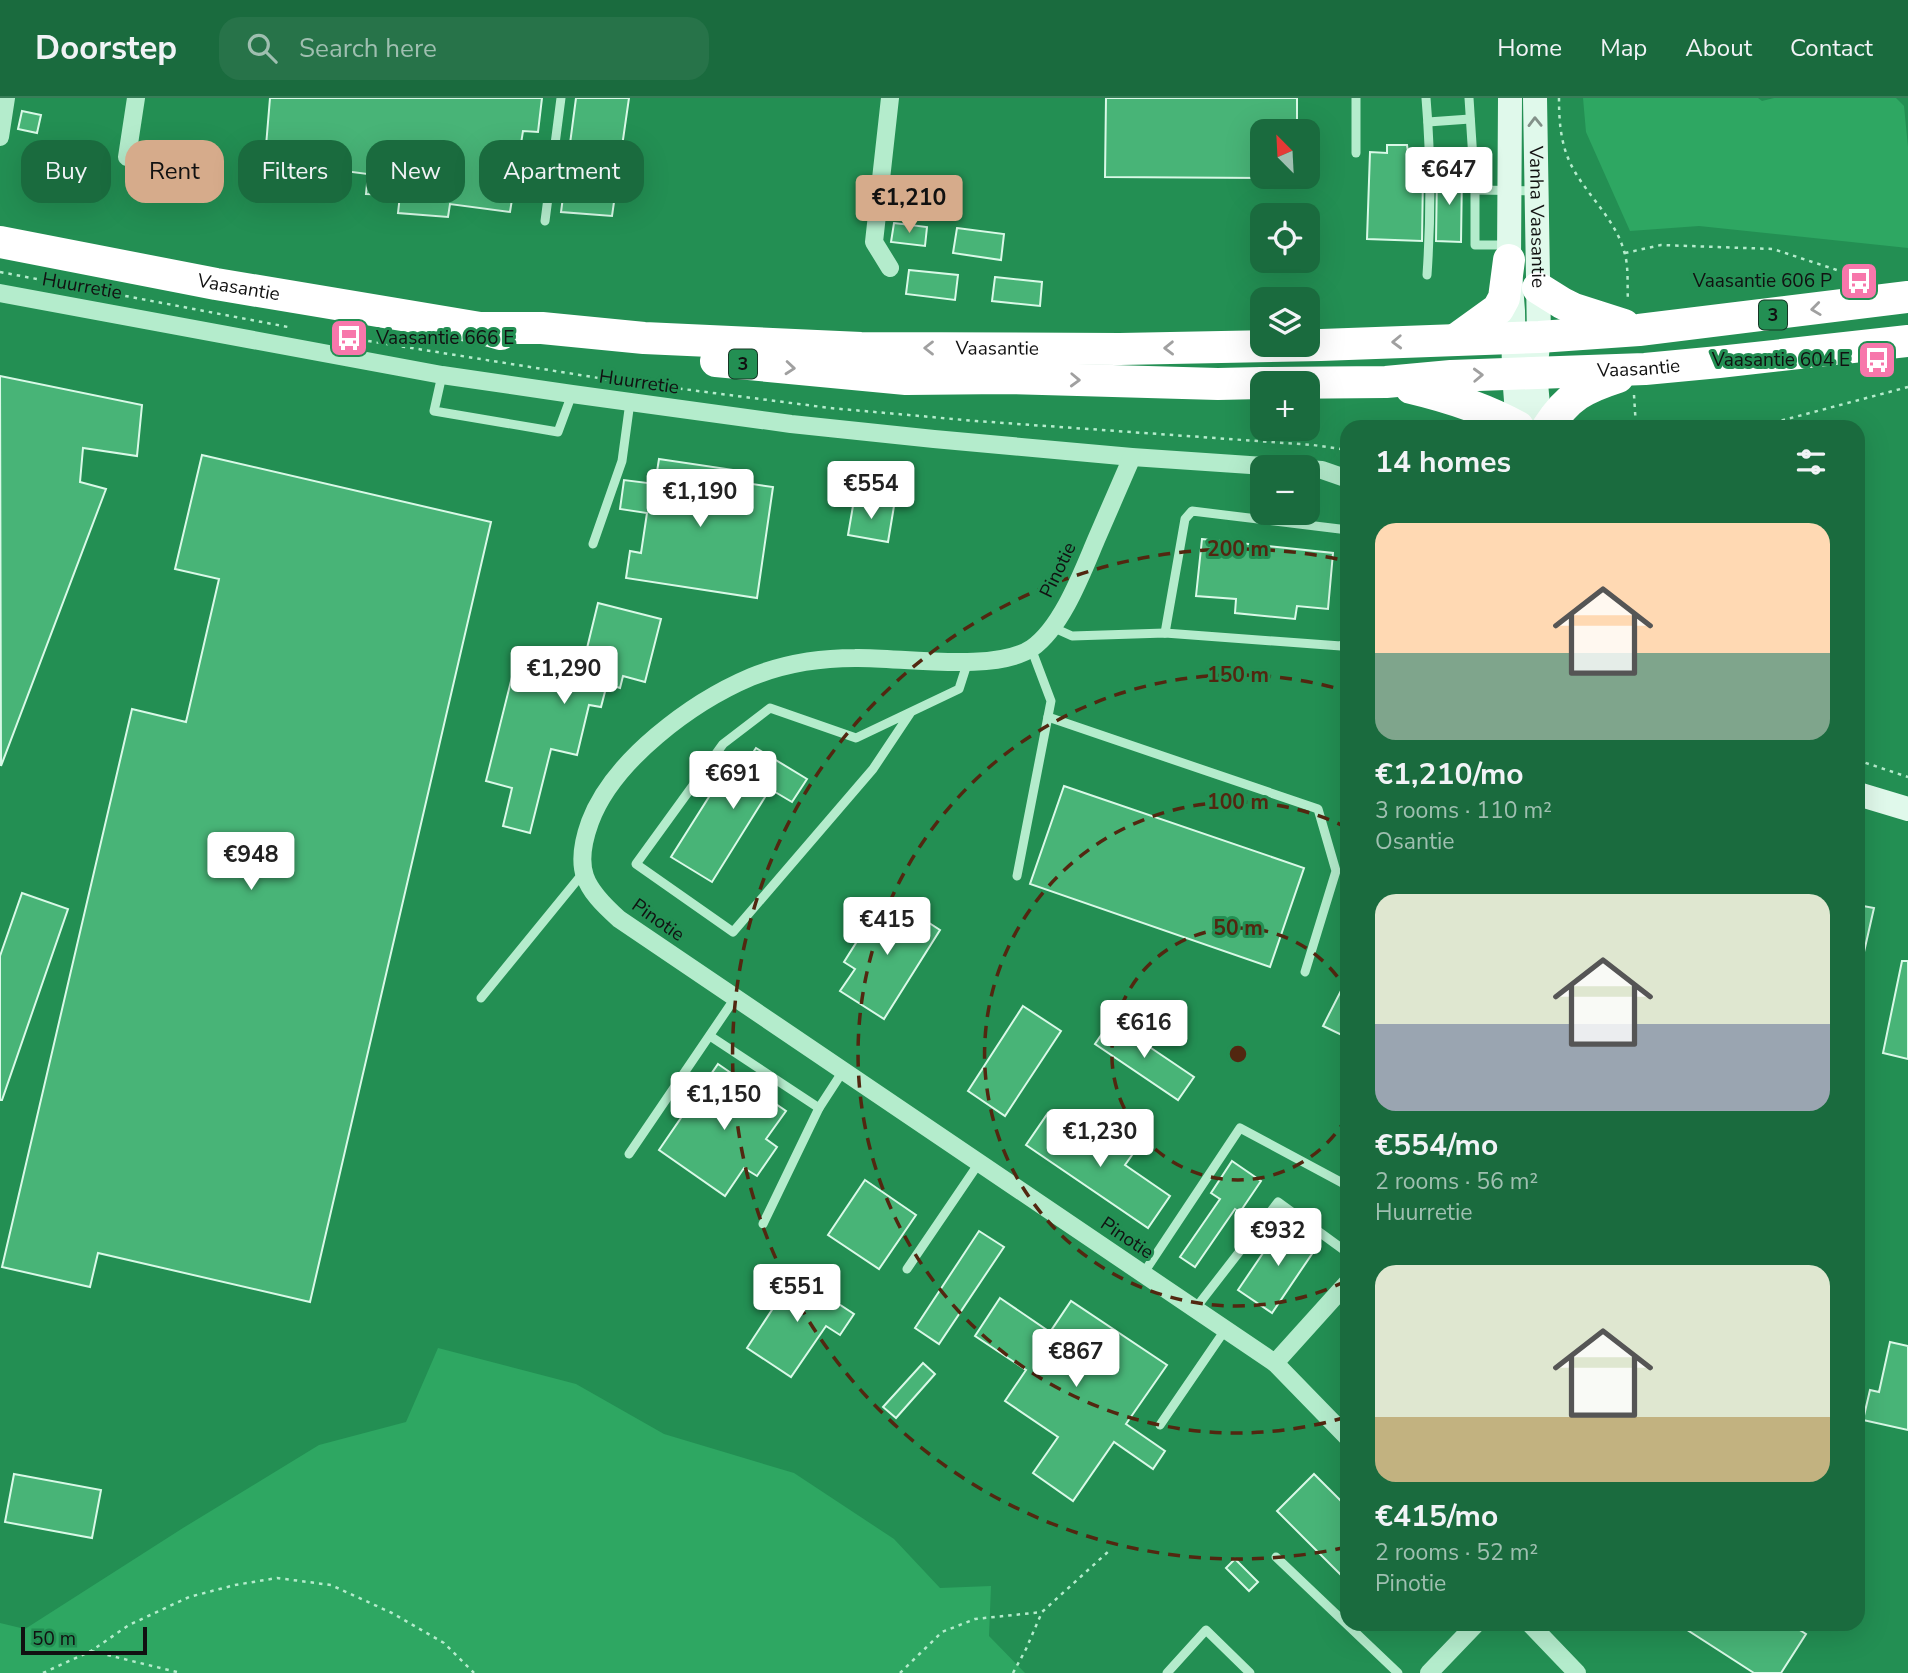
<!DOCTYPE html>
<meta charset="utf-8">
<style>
:root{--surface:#1a6b3e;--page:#277349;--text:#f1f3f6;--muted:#9fbfb0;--line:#387e58;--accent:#d6ab8b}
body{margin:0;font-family:"Nunito Sans",sans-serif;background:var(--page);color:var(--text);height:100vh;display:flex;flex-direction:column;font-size:26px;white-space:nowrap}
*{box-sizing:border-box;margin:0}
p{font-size:23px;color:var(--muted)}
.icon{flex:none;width:38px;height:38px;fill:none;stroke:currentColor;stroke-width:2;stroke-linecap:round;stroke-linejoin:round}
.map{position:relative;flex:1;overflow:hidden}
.side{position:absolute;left:1340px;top:322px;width:525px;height:1211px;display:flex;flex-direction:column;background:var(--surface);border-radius:21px;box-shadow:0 7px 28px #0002}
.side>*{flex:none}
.top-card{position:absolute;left:21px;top:42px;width:665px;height:63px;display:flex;gap:14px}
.needle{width:46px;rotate:336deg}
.buttons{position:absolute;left:1250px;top:21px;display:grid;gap:14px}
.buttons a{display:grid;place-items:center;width:70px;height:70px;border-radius:14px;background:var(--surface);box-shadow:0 7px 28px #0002;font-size:35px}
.scale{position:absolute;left:21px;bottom:18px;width:126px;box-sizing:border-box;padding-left:7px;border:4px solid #111;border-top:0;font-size:19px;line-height:24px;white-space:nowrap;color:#111;-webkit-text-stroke:5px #238f53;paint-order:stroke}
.price{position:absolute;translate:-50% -60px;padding:0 16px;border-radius:7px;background:#fff;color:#222;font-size:23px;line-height:46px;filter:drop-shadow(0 2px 4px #0008)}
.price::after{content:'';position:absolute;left:50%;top:42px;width:21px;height:16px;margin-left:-10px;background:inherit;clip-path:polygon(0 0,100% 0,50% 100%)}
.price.active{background:var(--accent);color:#111}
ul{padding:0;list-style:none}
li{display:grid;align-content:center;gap:14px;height:371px;padding:0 35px}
li span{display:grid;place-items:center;height:217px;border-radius:21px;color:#555}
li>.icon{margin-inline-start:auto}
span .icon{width:126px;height:126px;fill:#fffc;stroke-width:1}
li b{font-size:30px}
h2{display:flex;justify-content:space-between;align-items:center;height:84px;padding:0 35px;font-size:30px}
.tag{padding:0 24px;border-radius:21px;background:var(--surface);box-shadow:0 7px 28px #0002;font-size:24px;line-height:63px}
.tag.active{background:var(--accent);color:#111}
header{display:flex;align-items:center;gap:42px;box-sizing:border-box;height:98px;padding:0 35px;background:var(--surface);border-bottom:2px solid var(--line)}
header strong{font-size:33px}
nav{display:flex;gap:38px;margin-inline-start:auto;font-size:24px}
.search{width:490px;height:63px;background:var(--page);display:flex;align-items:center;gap:18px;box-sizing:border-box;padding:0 24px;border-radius:21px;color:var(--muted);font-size:26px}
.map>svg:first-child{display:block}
.green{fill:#2ea762}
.building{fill:#48b477;stroke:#d9f9e7;stroke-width:2}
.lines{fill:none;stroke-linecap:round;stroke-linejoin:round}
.path{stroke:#b4eccc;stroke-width:2.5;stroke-dasharray:3.5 5;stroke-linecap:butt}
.lane{stroke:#b4eccc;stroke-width:9}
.street{stroke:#b4eccc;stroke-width:18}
.secondary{stroke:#e0f9eb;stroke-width:24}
.highway{stroke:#fff;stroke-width:32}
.oneway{stroke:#839189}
.oneway2{stroke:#a0a0a0}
.ring{fill:none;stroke:#522710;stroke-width:3.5;stroke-dasharray:12 9}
.labels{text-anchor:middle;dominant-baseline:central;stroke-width:6;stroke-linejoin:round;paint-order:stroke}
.shield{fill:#238f53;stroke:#163725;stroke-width:2}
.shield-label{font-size:18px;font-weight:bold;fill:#111}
.street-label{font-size:19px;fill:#111;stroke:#238f53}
.poi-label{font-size:19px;fill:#111;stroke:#238f53;text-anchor:end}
.centre{fill:#522710;stroke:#238f53;stroke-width:3.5}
.ring-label{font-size:21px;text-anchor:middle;font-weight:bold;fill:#522710;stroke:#238f53;stroke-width:6;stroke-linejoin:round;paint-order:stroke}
</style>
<header>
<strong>Doorstep</strong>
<div class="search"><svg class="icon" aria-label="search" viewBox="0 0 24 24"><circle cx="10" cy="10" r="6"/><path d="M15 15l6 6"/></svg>Search here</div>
<nav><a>Home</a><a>Map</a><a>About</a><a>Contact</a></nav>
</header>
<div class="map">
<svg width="1908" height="1575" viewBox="0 0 1908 1575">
<rect width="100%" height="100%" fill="#238f53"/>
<g class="green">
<polygon points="1583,0 1758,0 1762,3 1774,0 1896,0 1904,8 1908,49 1908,150 1699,128 1630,133 1586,34"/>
<polygon points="438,1250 576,1286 664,1336 794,1375 894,1441 940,1490 991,1488 989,1538 1025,1575 0,1575 0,1525 25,1531 183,1430 319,1347 406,1324"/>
</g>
<g class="building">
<polygon points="270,0 542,0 538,34 523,33 510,114 450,106 448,119 398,115 400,97 366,96 368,76 299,67 299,50 266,48"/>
<polygon points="576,0 629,0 612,118 561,114"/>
<polygon points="1106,0 1297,0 1297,33 1262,33 1262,80 1105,79"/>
<polygon points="22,13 41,17 37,35 18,31"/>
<polygon points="72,47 97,52 92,77 67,71"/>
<polygon points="1387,47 1407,47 1408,54 1420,54 1419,77 1423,76 1422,143 1367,141 1370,54 1387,55"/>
<polygon points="186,67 218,74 214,89 183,83"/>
<polygon points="1462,74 1461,144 1436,143 1437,75"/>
<polygon points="894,125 927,129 925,148 891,144"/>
<polygon points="957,130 1004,136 1001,162 953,155"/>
<polygon points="909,172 958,177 955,202 906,196"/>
<polygon points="995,179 1042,184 1040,208 992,203"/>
<polygon points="0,278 142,307 137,358 83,350 80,384 106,391 1,668"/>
<polygon points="202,357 491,424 310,1204 98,1155 90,1189 2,1169 132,611 186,624 219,481 175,471"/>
<polygon points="659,361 747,374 745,385 773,389 757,500 626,480 630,453 641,455 647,415 620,411 624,382 655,386"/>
<polygon points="854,402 894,408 888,444 848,437"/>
<polygon points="1202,441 1333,455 1328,511 1297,508 1295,521 1235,515 1236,501 1196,498"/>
<polygon points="598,505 661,521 645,584 623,578 620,590 607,586 601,609 589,607 577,657 551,651 530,735 503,728 512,690 486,683 516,563 580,579"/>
<polygon points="756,650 807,681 792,704 770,691 712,784 671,759 731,664 742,671"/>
<polygon points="1064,688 1304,770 1270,869 1030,786"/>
<polygon points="22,795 68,811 2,1002 0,1002 0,858"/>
<polygon points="883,802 895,810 898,805 940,832 884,921 840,893 855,871 844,864"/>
<polygon points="1858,807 1874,810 1864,854 1858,854"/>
<polygon points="1902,863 1908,863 1908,961 1883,955"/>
<polygon points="1348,879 1348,940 1323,928"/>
<polygon points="1023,908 1061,933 1005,1018 968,993"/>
<polygon points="1111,923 1194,979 1178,1002 1095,946"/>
<polygon points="718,966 786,1013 766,1041 777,1049 757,1078 744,1070 725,1098 659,1052"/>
<polygon points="1048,1015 1108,1056 1120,1038 1137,1050 1125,1067 1170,1098 1148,1130 1026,1047"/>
<polygon points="1232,1063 1261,1083 1240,1114 1235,1111 1195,1169 1180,1159 1220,1101 1211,1095"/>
<polygon points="865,1082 916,1117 879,1171 828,1137"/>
<polygon points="1284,1124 1318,1147 1272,1215 1238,1192"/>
<polygon points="979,1133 1004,1149 939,1246 915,1230"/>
<polygon points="790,1174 854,1216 840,1237 826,1228 791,1279 747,1250 781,1198 776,1195"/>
<polygon points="1000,1200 1050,1234 1071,1203 1167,1267 1126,1326 1165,1353 1153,1371 1114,1344 1073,1403 1033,1375 1058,1339 1005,1303 1026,1272 975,1238"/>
<polygon points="1890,1244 1908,1248 1908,1332 1863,1322 1870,1292 1879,1294"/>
<polygon points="923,1265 935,1276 896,1320 883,1309"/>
<polygon points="14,1376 101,1392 92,1440 5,1424"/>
<polygon points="1314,1376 1348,1410 1348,1484 1277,1413"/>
<polygon points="1235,1461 1258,1484 1249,1493 1226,1470"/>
<polygon points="1678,1526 1790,1526 1806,1536 1781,1575 1754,1575"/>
</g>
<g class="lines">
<g class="path">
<path d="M1559,0C1559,26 1561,51 1575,74C1591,101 1615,122 1624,153C1629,168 1627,187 1628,203"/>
<polyline points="1625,155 1661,147 1773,151 1846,175 1856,181"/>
<polyline points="0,174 288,229"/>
<polyline points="343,239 605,281 830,310 976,323 1313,347 1348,352"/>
<polyline points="1634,297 1636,329"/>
<polyline points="1757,329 1908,289"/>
<polyline points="1858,661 1863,664 1908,679"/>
<polyline points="91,1553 181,1575"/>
<polyline points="43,1575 91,1553 129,1527 189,1499 235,1487 277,1480 331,1487 392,1515 444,1545 474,1575"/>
<polyline points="900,1575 942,1534 975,1521 1042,1514"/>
<polyline points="1013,1575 1026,1551 1042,1514 1110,1452"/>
</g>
<g class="lane">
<polyline points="1356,0 1356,55"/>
<path d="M1426,0C1431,59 1431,118 1427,177"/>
<polyline points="1469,0 1475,92 1475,147 1507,147"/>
<polyline points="1428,24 1470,21"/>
<polyline points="1475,92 1535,93"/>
<polyline points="545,123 561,0"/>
<polyline points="442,277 434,313 558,334 572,296"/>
<polyline points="593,446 622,363 630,304"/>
<polyline points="1052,529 1072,538 1165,535 1341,548 1348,542"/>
<polyline points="1165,535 1185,421 1192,413 1348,432"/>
<polyline points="911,614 873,671 733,834 636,766 723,646 770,610 856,640 959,591 968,563"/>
<polyline points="1048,619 1318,711 1336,773 1305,874"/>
<polyline points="1017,778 1051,603 1031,550"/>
<polyline points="481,900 583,775"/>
<polyline points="710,938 819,1010 843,973"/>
<polyline points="629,1056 735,900"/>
<polyline points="763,1126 819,1010"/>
<polyline points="907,1171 979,1065"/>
<polyline points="1143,1176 1240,1030 1348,1088"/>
<polyline points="1195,1211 1278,1104 1348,1155"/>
<polyline points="1160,1327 1225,1232"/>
<polyline points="1276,1459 1398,1575"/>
<polyline points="1167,1575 1206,1532 1250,1575"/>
</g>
<g class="street">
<polyline points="0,39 6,0"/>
<polyline points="127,59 136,0"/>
<polyline points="890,170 874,144 890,0"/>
<polyline points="0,195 442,277 572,296 791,326 934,341 1132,359 1279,369"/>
<path d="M1132,359C1120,387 1108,414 1096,442C1082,475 1062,529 1032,550C995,575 900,559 855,560C821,560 783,566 751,579C692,604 613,662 590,724C573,771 584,790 619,821L1275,1265L1348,1184"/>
<polyline points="1307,371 1322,372 1348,381"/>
<polyline points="1275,1265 1348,1340"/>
<polyline points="1530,1526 1577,1575"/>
<polyline points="1429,1575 1476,1526"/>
</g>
<g class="secondary">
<polyline points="1510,0 1509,162 1513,213 1514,276 1518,329"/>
<path id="s1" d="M1535,0L1539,239L1535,274L1540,329"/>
<polyline points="1858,696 1908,711"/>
</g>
<g class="highway">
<path id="s2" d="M0,144L216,186L480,230L501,236"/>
<polyline points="1538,190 1562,205 1574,211 1624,227"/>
<path id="s3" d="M480,230H542L644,240L861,250L1120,251L1321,247L1539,239L1639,232L1908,199"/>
<polyline points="1455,242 1498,211 1504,200 1509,162"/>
<polyline points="716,263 906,281 1007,280 1218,286 1262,285"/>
<path id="s4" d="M1263,285L1386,284L1451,278L1645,271L1719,264L1908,243"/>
<path d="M1411,290C1449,299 1484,310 1518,329"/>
<path d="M1548,329C1568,298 1584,290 1618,279"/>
</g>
</g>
<defs><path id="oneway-chevron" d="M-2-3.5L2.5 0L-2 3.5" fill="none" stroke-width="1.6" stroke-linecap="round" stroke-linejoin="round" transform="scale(1.75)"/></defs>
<use class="oneway" href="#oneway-chevron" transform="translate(1535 24) rotate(-91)"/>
<g class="oneway2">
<use href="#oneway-chevron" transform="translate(1816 211) rotate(173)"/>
<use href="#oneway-chevron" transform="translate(1397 244) rotate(178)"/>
<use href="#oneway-chevron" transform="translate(929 250) rotate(-180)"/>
<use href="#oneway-chevron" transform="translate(1169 250) rotate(179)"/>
<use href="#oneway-chevron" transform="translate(790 270) rotate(5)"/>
<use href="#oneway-chevron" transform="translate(1478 277) rotate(-2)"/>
<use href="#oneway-chevron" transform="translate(1075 282) rotate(2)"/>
</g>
<g class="ring">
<path d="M1347 1019A126 126 0 1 1 1347 893"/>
<path d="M1346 1183A252 252 0 1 1 1346 729"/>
<path d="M1346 1319A379 379 0 1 1 1346 593"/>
<path d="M1347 1449A505 505 0 1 1 1347 463"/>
</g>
<defs>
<symbol id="bus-square" viewBox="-11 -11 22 22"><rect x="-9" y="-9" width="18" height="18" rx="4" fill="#f777ab" stroke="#238f53"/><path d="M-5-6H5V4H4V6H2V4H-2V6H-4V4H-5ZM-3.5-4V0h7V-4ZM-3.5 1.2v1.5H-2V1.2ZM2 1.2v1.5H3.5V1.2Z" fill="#fff"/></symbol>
</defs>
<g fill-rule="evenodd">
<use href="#bus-square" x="1837" y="161" width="44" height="44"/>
<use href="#bus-square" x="327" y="218" width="44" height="44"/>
<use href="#bus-square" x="1855" y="240" width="44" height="44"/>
</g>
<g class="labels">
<g class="shield">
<rect x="1759" y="202.5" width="28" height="29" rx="5"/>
<rect x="729" y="251.5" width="28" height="29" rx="5"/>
</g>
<g class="shield-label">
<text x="1773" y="217">3</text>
<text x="743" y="266">3</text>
</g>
<g class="street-label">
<text stroke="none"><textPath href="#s1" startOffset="119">Vanha Vaasantie</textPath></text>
<text transform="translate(82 188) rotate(10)">Huurretie</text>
<text stroke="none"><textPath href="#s2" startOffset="243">Vaasantie</textPath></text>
<text stroke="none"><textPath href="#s3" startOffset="518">Vaasantie</textPath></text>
<text stroke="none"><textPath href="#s4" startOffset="376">Vaasantie</textPath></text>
<text transform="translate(639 284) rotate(8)">Huurretie</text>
<text transform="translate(1058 472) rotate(-64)">Pinotie</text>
<text transform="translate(658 822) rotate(35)">Pinotie</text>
<text transform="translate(1127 1140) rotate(34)">Pinotie</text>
</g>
<g class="poi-label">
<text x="1832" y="183">Vaasantie 606 P</text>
<text x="376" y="240" text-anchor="start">Vaasantie 666 E</text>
<text x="1850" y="262">Vaasantie 604 E</text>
</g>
</g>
<circle cx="1238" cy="956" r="10" class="centre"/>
<g class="ring-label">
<text x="1238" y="458">200 m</text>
<text x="1238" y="584">150 m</text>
<text x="1238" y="711">100 m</text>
<text x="1238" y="837">50 m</text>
</g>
</svg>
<div class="buttons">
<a><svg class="needle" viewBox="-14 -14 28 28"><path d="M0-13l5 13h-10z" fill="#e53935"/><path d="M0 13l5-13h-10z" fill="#9fbfb0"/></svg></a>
<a><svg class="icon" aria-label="locate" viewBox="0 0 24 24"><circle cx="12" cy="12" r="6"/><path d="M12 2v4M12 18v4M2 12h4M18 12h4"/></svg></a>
<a><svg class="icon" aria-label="layers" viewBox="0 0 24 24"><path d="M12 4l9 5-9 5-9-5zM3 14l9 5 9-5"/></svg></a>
<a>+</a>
<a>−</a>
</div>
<div class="scale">50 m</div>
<b class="price" style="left:1449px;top:109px">€647</b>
<b class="price active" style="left:909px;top:137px">€1,210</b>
<b class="price" style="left:871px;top:423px">€554</b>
<b class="price" style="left:700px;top:431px">€1,190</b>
<b class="price" style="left:564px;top:608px">€1,290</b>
<b class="price" style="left:733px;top:713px">€691</b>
<b class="price" style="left:251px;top:794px">€948</b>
<b class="price" style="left:887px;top:859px">€415</b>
<b class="price" style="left:1144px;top:962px">€616</b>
<b class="price" style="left:724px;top:1034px">€1,150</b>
<b class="price" style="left:1100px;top:1071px">€1,230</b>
<b class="price" style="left:1278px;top:1170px">€932</b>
<b class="price" style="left:797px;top:1226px">€551</b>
<b class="price" style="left:1076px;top:1291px">€867</b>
<div class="top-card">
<a class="tag">Buy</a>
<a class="tag active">Rent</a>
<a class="tag">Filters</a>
<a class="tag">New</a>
<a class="tag">Apartment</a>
</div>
<section class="side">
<h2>14 homes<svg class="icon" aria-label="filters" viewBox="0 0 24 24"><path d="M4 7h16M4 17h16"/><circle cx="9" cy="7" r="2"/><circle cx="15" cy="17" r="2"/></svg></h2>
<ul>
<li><span style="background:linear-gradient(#ffd9b3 60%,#7fa58c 0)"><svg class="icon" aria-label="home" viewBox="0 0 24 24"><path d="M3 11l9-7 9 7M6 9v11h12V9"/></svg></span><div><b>€1,210/mo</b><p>3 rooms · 110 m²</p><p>Osantie</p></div></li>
<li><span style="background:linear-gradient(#dfe7d0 60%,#9aa5b1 0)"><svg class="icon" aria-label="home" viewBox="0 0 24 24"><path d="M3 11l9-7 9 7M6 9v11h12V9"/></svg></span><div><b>€554/mo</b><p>2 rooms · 56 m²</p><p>Huurretie</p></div></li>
<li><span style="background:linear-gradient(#dfe7d0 70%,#c2b280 0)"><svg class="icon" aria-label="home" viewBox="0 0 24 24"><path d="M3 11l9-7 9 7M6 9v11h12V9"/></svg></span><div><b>€415/mo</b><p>2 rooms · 52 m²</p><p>Pinotie</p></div></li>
</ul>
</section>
</div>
